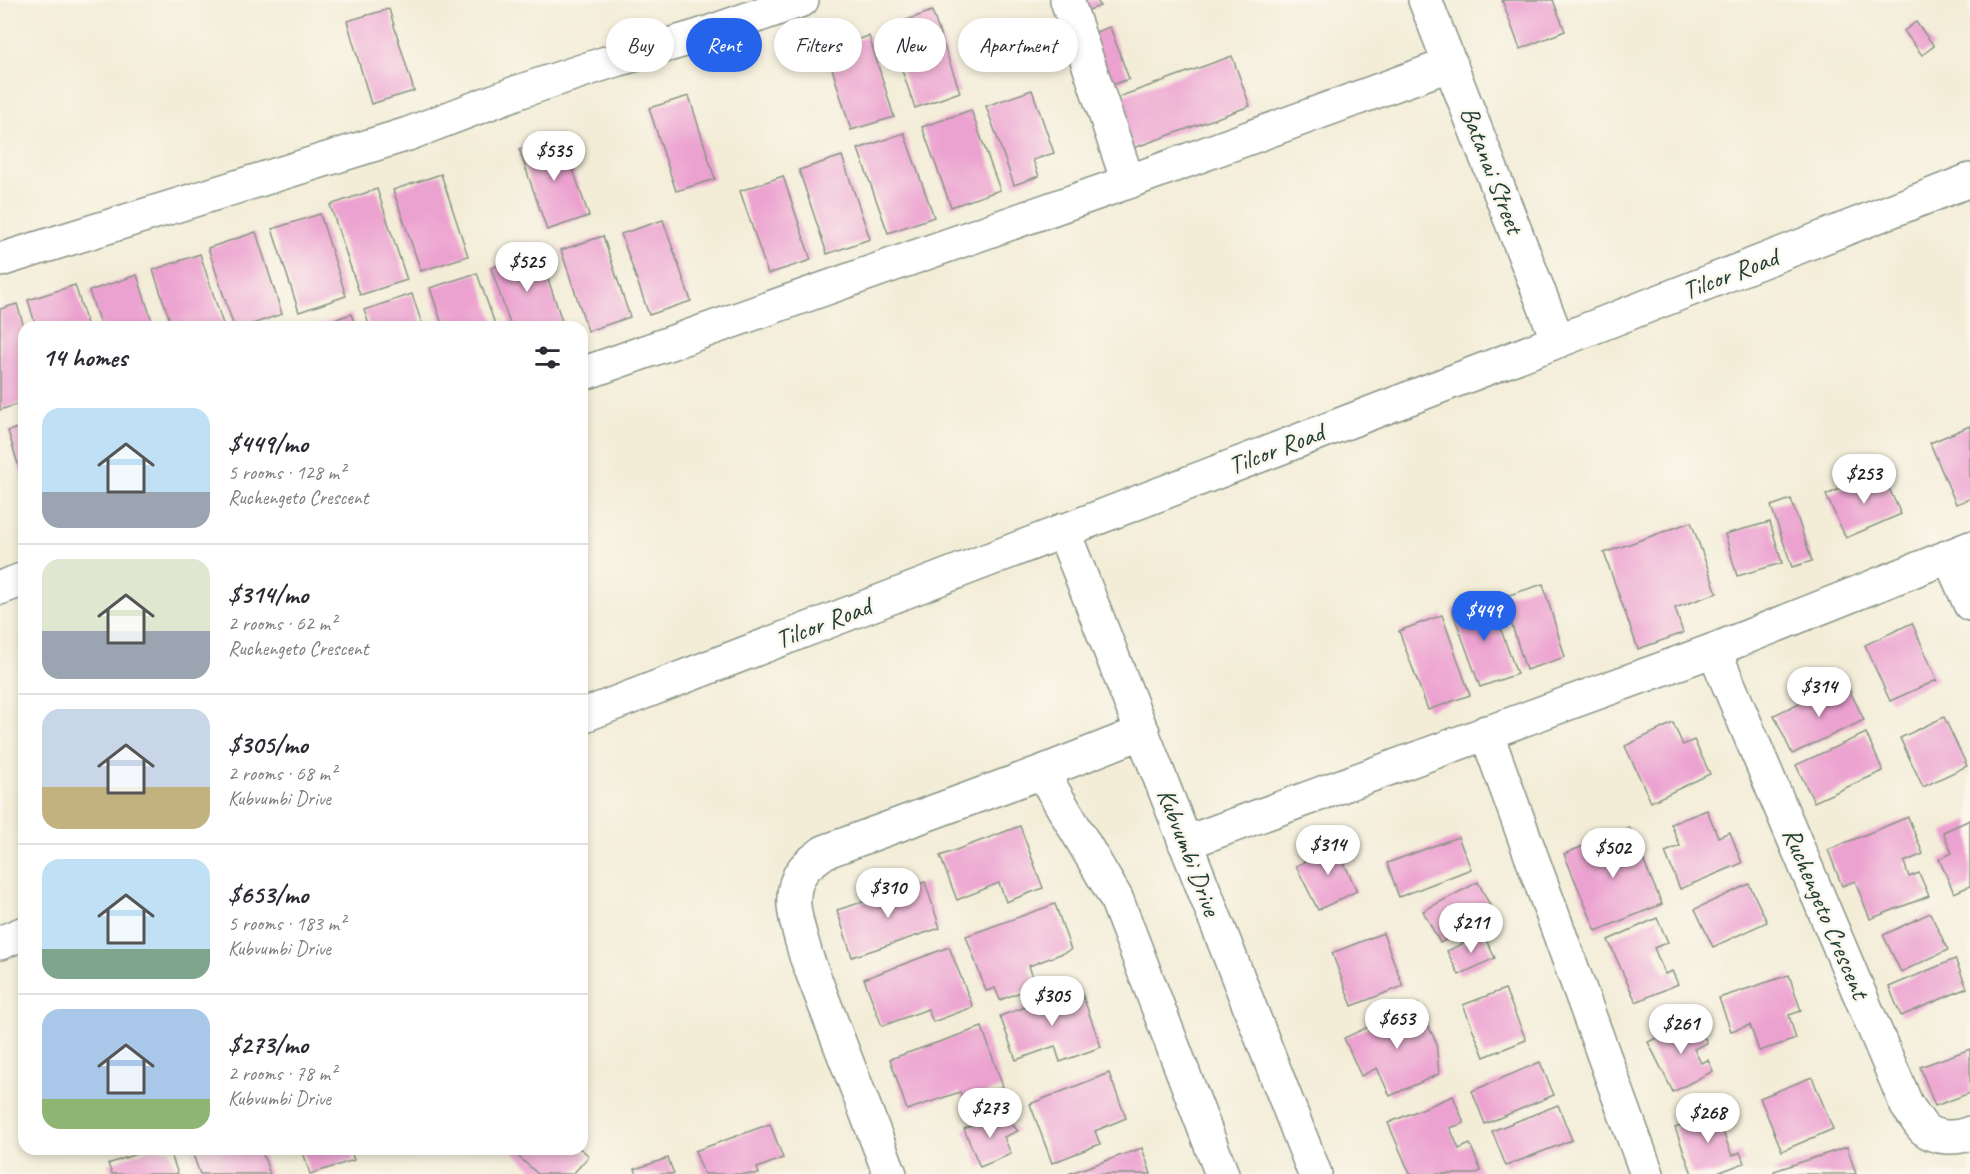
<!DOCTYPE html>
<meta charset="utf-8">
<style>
body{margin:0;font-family:Caveat,sans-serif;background:#f7f7f7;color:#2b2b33;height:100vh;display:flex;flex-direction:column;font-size:22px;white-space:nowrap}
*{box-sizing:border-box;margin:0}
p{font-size:20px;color:#7c7c81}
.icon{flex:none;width:33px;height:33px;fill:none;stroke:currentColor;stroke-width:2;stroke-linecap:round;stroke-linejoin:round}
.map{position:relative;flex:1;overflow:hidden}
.panel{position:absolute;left:18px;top:321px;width:570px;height:834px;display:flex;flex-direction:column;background:#fff;border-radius:18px;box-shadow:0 3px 9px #0003}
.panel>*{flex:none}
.top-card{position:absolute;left:606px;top:18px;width:570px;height:54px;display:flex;gap:12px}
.price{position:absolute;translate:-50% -51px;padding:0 14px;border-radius:21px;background:#fff;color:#222;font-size:20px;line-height:39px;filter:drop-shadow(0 2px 3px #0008)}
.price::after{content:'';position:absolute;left:50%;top:36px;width:18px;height:14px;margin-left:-9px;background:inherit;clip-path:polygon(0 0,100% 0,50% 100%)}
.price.on{background:#2563eb;color:#fff}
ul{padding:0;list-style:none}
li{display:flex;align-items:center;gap:18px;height:150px;padding:0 24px}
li+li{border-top:2px solid #e1e1e2}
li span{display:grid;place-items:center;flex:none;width:168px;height:120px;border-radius:18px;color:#555}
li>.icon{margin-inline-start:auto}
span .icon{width:72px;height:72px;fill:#fffc;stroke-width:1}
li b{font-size:26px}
h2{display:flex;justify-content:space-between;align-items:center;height:72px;padding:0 24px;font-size:26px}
.pill{padding:0 21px;border-radius:27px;background:#fff;box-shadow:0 3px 9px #0003;font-size:21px;line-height:54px}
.pill.on{background:#2563eb;color:#fff}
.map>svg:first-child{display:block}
</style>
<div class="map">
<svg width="1970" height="1174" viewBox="0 0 1970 1174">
<rect width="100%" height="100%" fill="#fbf7ec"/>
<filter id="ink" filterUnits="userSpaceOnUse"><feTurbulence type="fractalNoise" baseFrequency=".0167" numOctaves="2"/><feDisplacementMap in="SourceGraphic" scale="12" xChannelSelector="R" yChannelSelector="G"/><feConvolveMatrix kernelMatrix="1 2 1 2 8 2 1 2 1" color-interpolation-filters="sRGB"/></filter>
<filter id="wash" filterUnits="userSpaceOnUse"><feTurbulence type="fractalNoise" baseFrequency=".008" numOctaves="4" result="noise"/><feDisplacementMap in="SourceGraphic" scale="24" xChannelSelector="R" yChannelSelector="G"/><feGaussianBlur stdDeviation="1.35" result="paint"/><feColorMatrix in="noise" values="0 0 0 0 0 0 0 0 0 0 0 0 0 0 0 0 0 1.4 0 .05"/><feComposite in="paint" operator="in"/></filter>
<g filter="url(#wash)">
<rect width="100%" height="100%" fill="#f3edd8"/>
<g id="blocks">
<g fill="#eca2d0">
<path d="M1079 0H1097L1100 6 1083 12Z"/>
<path d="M1502 0H1553L1565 31 1520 49Z"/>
<path d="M389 9 414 91 371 104 347 21Z"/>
<path d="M932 11 960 92 915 108 887 27Z"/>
<path d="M1916 22 1934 46 1922 55 1904 31Z"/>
<path d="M1110 27 1129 79 1109 86 1090 34Z"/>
<path d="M869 36 894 117 851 130 826 49Z"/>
<path d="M1232 56 1250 106 1131 149 1113 99Z"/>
<path d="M1032 90 1054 153 1033 160 1039 176 1014 185 986 106Z"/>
<path d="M689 96 715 179 676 191 649 108Z"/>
<path d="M971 110 1000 190 951 207 922 127Z"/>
<path d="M904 133 934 217 888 233 858 149Z"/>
<path d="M561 135 589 216 547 230 519 149Z"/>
<path d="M842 156 870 239 827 254 799 170Z"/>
<path d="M441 174 468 256 421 271 393 190Z"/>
<path d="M783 176 811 260 768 274 740 191Z"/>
<path d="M377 189 407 280 360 295 330 205Z"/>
<path d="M320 214 346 296 299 312 272 229Z"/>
<path d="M663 220 691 301 649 315 621 234Z"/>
<path d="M256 232 282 314 243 327H234L208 248Z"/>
<path d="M603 236 630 317 588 331 561 250Z"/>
<path d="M539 252 564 327H511L491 268Z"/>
<path d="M200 254 224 327H172L153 270Z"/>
<path d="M477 273 496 327H443L430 288Z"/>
<path d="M137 275 154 327H101L89 291Z"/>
<path d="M75 285 88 327H36L28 300Z"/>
<path d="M412 294 423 327H370L364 310Z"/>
<path d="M17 304 24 327V402L0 410V309Z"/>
<path d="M351 314 356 327H313Z"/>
<path d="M24 426V481H23L8 431Z"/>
<path d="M1970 426V499L1956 504 1930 443Z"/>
<path d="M1881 471 1901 514 1846 538 1826 495Z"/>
<path d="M1791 499 1812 561 1792 567 1771 506Z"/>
<path d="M1691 522 1717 593 1675 608 1683 633 1638 649 1604 553Z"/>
<path d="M1770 522 1782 563 1737 576 1725 534Z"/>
<path d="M1543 584 1565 657 1526 670 1503 597Z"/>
<path d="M1489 597 1517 674 1480 687 1452 610Z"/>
<path d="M1442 615 1470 695 1428 710 1399 631Z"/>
<path d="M1912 623 1937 680 1890 701 1865 645Z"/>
<path d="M1845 681 1864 720 1792 754 1774 715Z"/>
<path d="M1944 717 1967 766 1923 787 1900 738Z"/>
<path d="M1673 723 1683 745 1694 740 1710 774 1651 802 1625 746Z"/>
<path d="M1866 733 1883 771 1814 802 1796 765Z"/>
<path d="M1707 810 1718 837 1730 832 1742 863 1680 889 1665 852 1680 846 1671 824Z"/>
<path d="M1908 817 1923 854 1904 862 1909 877 1919 873 1929 896 1870 919 1855 881 1842 886 1828 850Z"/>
<path d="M1970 820V886L1954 893 1939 859 1952 853 1943 832Z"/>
<path d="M1020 826 1043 888 1006 902 999 883 957 900 940 856Z"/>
<path d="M1629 827 1662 904 1596 931 1564 854Z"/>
<path d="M1458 837 1471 869 1399 897 1387 863Z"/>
<path d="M1346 841 1354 857 1344 863 1357 891 1318 910 1296 866Z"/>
<path d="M925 882 940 928 852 957 837 910Z"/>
<path d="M1478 882 1495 915 1440 943 1423 911Z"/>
<path d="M1749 884 1767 922 1713 947 1695 909Z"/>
<path d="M1055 904 1071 950 1029 966 1036 986 1000 1000 995 988 986 991 966 936Z"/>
<path d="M1930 913 1948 950 1901 972 1883 935Z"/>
<path d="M1657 918 1668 942 1654 948 1665 974 1672 971 1678 984 1636 1002 1608 940Z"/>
<path d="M1383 933 1403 986 1352 1006 1332 953Z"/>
<path d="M1483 934 1495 958 1459 975 1447 951Z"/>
<path d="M949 947 973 1007 933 1022 928 1009 882 1026 864 979Z"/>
<path d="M1955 959 1967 988 1901 1016 1889 987Z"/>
<path d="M1789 975 1801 1011 1789 1015 1796 1039 1759 1051 1750 1025 1731 1031 1719 998Z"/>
<path d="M1080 988 1101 1047 1060 1062 1055 1046 1016 1060 1000 1016Z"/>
<path d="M1505 989 1526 1040 1484 1057 1463 1005Z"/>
<path d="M1418 1004 1436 1042 1439 1074 1390 1096 1377 1068 1361 1076 1344 1038Z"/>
<path d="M1695 1019 1707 1043 1694 1049 1701 1063 1708 1060 1713 1071 1673 1092 1648 1042Z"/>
<path d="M982 1027 1003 1087 963 1101 960 1092 907 1110 890 1059Z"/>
<path d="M1970 1049V1093L1935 1106 1920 1067Z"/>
<path d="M1540 1062 1554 1095 1485 1124 1472 1091Z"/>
<path d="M1109 1073 1126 1118 1095 1131 1100 1144 1052 1163 1030 1104Z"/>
<path d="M1812 1077 1833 1129 1782 1151 1760 1098Z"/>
<path d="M1453 1096 1464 1123 1450 1128 1459 1149 1470 1144 1481 1171 1474 1174H1410L1388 1123Z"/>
<path d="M1558 1105 1572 1140 1506 1166 1492 1131Z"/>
<path d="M1726 1108 1732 1125 1722 1129 1732 1156 1740 1152 1744 1163 1715 1174H1692L1675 1128Z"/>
<path d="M1002 1113 1018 1131 1004 1137 1011 1154 980 1167 964 1129Z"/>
<path d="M770 1124 783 1158 757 1168 759 1174H704L695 1151Z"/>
<path d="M1847 1147 1856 1174H1775L1774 1171Z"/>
<path d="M1142 1148 1151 1174H1068Z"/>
<path d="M150 1149H169L178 1174H112L108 1164Z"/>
<path d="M191 1149H261L270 1174H200Z"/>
<path d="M302 1149H350L354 1160 310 1174Z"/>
<path d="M510 1149H581L589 1156 573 1174H538Z"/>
<path d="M668 1158 674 1174H637L635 1169Z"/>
</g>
</g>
</g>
<g filter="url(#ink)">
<use href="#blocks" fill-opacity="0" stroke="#899586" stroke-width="1.5"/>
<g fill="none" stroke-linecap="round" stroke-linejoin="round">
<defs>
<g id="minor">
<path d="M1067 0 1128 182"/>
<path d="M1425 0 1558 341"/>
<path d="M0 260 408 134 518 92 606 63 699 36 802 0"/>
<path d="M582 374 1128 182 1451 64"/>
<path d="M1063 530 1315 1174"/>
<path d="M1949 556 1970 604"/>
<path d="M0 588 24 579"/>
<path d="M1714 650 1907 1106C1913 1113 1918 1123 1924 1129 1936 1139 1957 1139 1970 1133"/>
<path d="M582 716 1558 341 1970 180"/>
<path d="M1486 732 1647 1174"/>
<path d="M1042 772 1116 898 1222 1174"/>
<path d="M1185 843 1714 650 1970 548"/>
<path d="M0 943 24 933"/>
<path d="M890 1174 806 956C799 928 784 896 803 870 808 863 818 857 824 852L1042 772 1143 732"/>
</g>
</defs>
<use href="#minor" stroke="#899586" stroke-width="36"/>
<use href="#minor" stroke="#fff" stroke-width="33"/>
</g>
</g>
<g text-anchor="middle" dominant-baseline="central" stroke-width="5" stroke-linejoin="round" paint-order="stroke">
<g font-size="26" fill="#1f3d34" stroke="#fbf7ec">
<text transform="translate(1492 170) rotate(69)">Batanai Street</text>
<text transform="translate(1730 274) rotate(-21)">Tilcor Road</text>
<text transform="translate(1276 449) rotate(-21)">Tilcor Road</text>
<text transform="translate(823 623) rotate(-21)">Tilcor Road</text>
<text transform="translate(1189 852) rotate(69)">Kubvumbi Drive</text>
<text transform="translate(1826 913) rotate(67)">Ruchengeto Crescent</text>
</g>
</g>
</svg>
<b class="price" style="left:554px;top:182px">$535</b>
<b class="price" style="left:527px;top:293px">$525</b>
<b class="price" style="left:1864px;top:505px">$253</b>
<b class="price on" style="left:1484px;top:642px">$449</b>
<b class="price" style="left:1819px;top:718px">$314</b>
<b class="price" style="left:1328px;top:876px">$314</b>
<b class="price" style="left:1613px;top:879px">$502</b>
<b class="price" style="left:888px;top:919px">$310</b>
<b class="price" style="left:1471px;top:954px">$211</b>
<b class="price" style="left:1052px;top:1027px">$305</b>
<b class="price" style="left:1397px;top:1050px">$653</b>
<b class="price" style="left:1681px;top:1055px">$261</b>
<b class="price" style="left:990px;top:1139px">$273</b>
<b class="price" style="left:1708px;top:1144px">$268</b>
<div class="top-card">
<a class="pill">Buy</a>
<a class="pill on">Rent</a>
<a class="pill">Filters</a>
<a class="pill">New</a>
<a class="pill">Apartment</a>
</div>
<section class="panel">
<h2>14 homes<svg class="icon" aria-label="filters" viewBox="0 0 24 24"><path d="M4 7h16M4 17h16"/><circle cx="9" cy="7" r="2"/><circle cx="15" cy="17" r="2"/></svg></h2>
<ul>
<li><span style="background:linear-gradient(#bfe0f5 70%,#9aa5b1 0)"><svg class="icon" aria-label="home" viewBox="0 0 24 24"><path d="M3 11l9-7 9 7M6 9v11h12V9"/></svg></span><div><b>$449/mo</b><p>5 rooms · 128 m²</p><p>Ruchengeto Crescent</p></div></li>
<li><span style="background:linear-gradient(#dfe7d0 60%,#9aa5b1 0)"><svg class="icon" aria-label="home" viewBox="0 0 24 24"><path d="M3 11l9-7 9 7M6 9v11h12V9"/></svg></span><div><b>$314/mo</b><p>2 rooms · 62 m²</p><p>Ruchengeto Crescent</p></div></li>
<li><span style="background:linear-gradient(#c9d6e8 65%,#c2b280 0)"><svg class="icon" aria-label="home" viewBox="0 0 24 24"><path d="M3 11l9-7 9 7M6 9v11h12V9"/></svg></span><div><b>$305/mo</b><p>2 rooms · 68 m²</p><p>Kubvumbi Drive</p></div></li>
<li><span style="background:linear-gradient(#bfe0f5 75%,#7fa58c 0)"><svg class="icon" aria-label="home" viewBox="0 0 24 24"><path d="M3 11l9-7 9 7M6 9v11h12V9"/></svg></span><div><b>$653/mo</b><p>5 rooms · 183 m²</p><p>Kubvumbi Drive</p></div></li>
<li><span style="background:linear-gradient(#a9c7e8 75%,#8fb573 0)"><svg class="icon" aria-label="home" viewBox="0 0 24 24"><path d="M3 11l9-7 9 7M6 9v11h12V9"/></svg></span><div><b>$273/mo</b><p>2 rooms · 78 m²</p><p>Kubvumbi Drive</p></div></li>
</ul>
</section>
</div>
